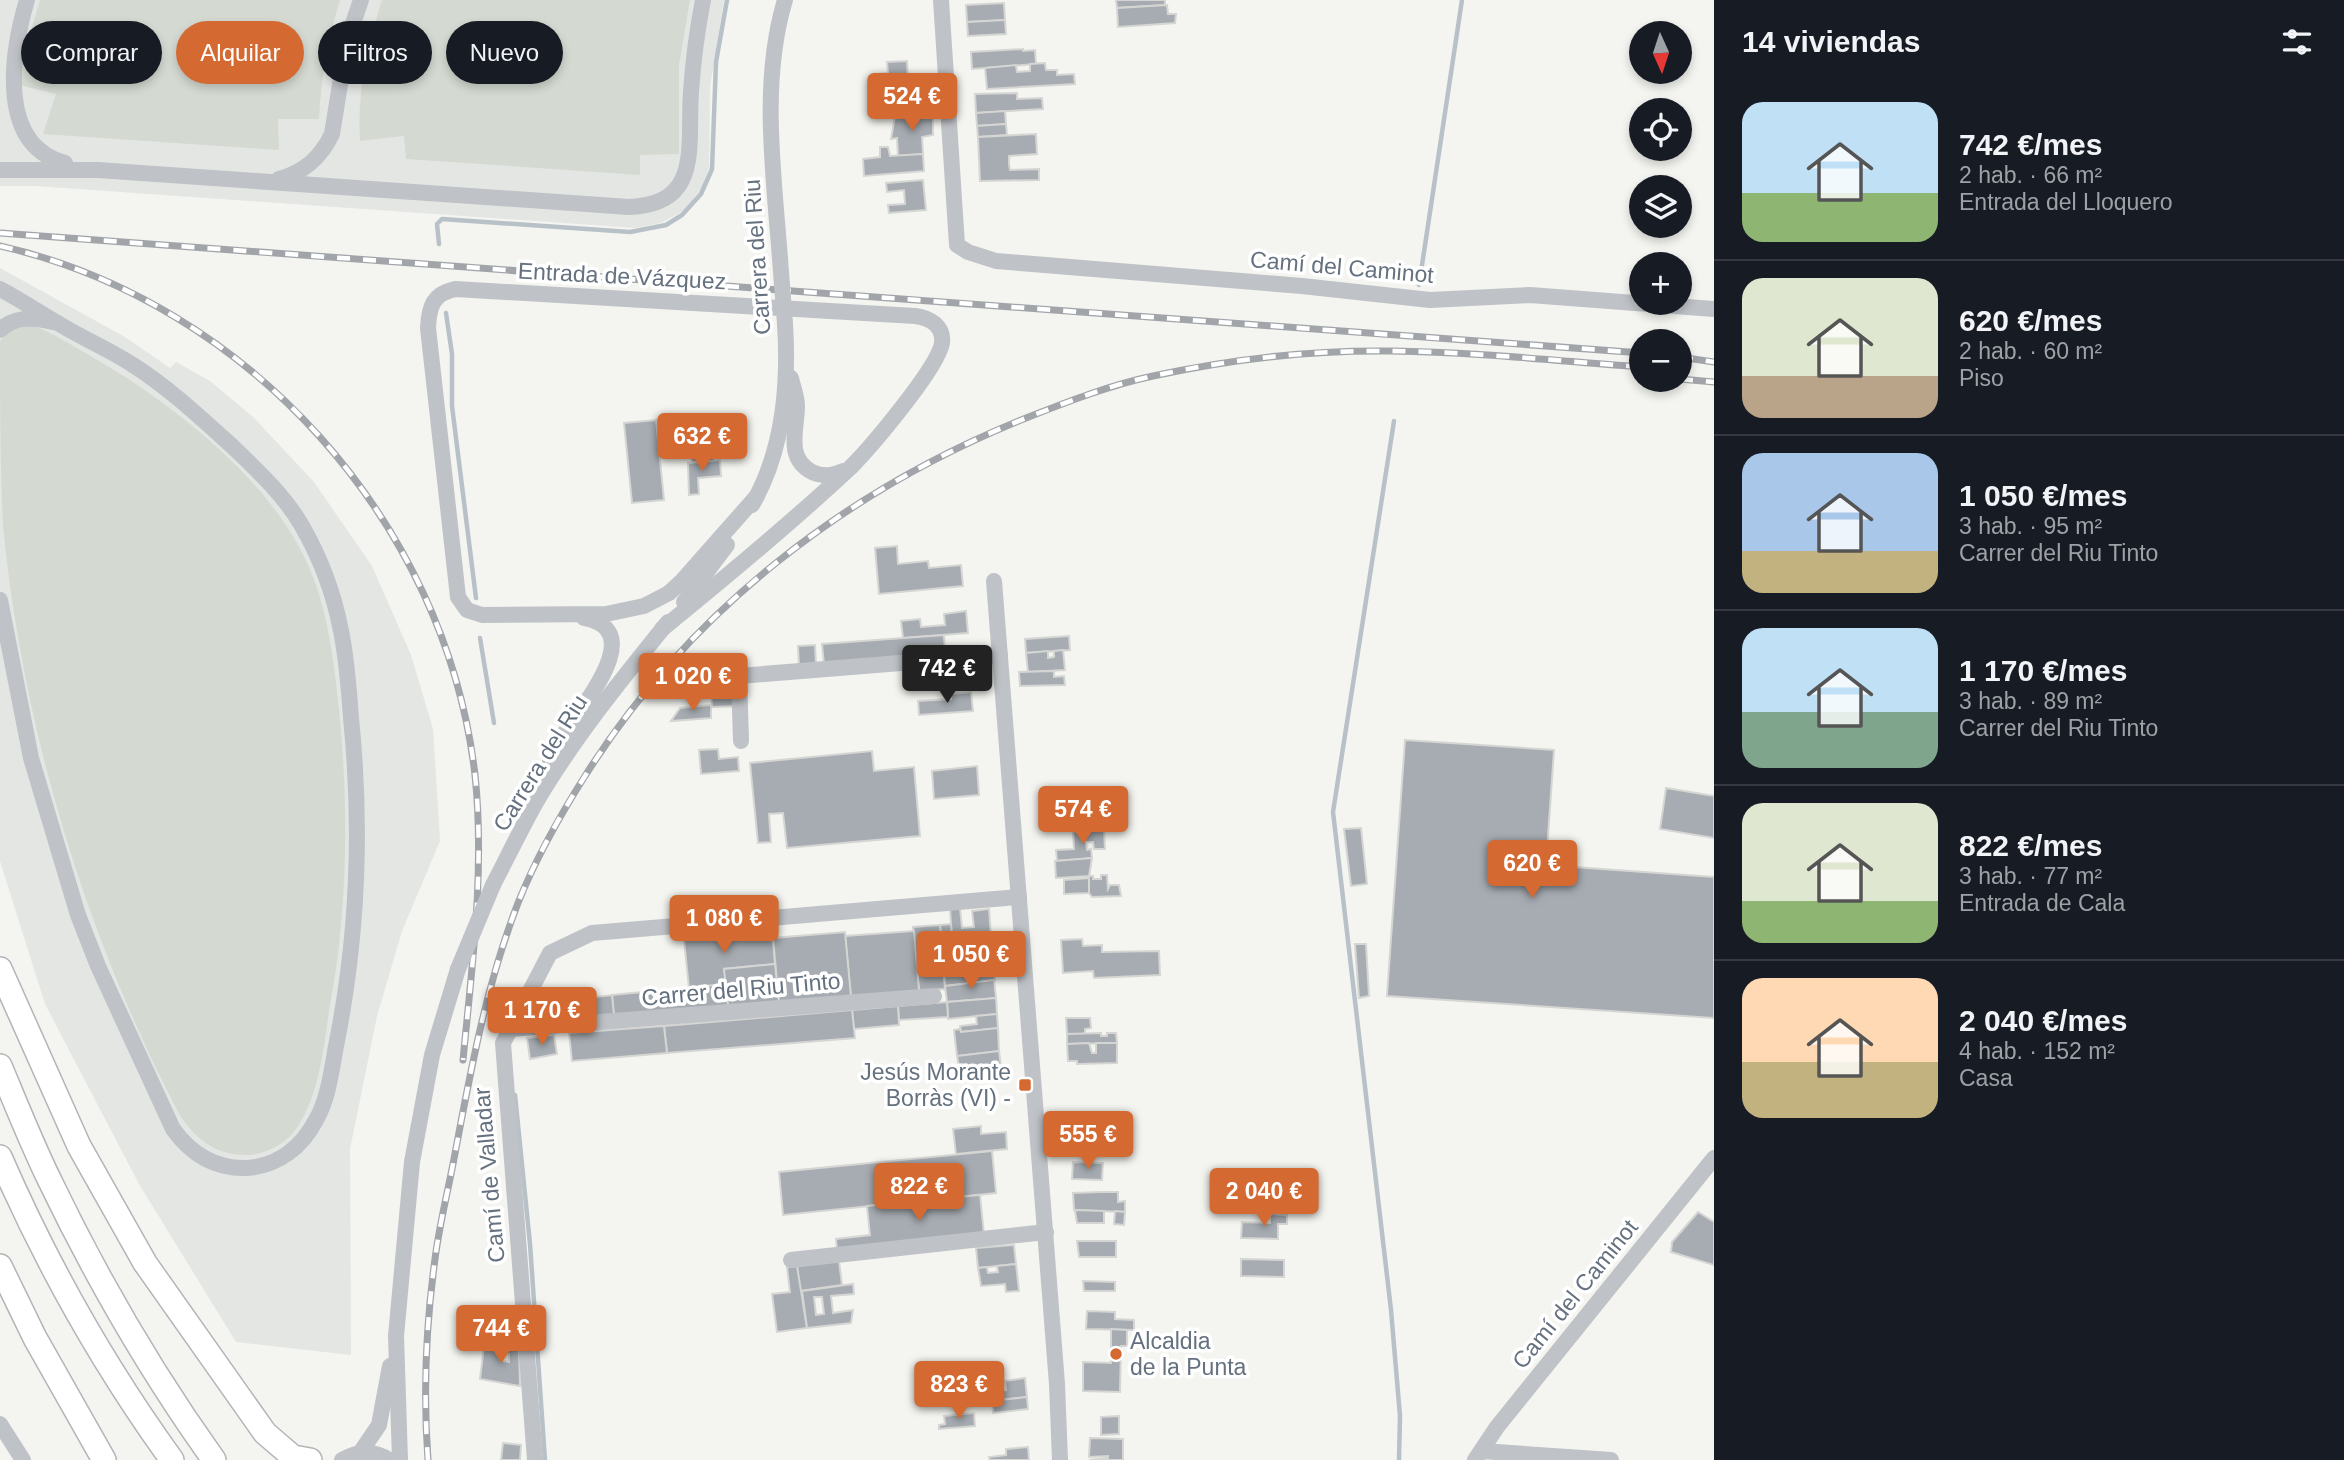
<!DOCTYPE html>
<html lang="es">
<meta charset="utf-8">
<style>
body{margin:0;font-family:Helvetica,sans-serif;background:#242831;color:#f1f3f6;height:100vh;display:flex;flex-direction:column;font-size:26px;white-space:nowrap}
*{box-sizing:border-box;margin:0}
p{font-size:23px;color:#9ea1a6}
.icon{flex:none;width:38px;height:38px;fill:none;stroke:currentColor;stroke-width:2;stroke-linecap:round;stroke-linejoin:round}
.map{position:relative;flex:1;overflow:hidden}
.sheet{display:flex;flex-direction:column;background:#171b24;width:630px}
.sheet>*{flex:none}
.top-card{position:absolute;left:21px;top:21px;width:665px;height:63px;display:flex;gap:14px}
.needle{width:46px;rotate:177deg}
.tools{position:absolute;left:1629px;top:21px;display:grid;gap:14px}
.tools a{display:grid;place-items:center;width:63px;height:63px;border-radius:50%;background:#171b24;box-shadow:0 4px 10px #0003;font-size:35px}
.price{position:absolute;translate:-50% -60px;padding:0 16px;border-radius:7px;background:#d46a31;color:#fff;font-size:23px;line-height:46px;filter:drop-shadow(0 2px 4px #0008)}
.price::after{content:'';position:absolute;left:50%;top:42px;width:21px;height:16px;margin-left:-10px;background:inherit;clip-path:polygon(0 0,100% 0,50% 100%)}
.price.selected{background:#222;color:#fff}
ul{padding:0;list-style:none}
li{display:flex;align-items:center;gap:21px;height:175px;padding:0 28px}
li+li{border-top:2px solid #363941}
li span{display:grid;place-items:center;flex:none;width:196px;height:140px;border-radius:21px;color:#555}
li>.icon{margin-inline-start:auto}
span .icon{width:84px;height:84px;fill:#fffc;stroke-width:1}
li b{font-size:30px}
h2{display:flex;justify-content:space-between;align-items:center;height:84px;padding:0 28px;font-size:30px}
.pill{padding:0 24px;border-radius:32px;background:#171b24;box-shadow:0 4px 10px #0003;font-size:24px;line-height:63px}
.pill.selected{background:#d46a31;color:#fff}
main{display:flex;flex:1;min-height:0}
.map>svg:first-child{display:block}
</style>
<main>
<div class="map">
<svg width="1714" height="1460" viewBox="0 0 1714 1460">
<rect width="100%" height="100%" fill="#f4f4f0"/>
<g fill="#e4e6e4">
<path d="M0 0H724L710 87 709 168 701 190 685 210 661 223 635 228 36 186H0Z"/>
<path d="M0 268 125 337 170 368 176 362 210 381 253 417 314 482 372 566 411 655 433 729 440 841 402 931 377 1016 350 1149 351 1355 236 1342 139 1184 45 1004 0 861Z"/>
</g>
<g fill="#d4dad2">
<path d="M40 0H340C328 40 321 77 319 119H278L279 150 43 134 56 94 15 84Z"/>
<path d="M382 0H690L679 65V154L640 155V175L406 159 404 136 360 141C357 91 367 47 382 0Z"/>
<path d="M34 326C53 333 70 344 87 354 170 401 270 478 309 567 327 609 333 655 338 700 346 774 348 850 341 924 339 953 334 982 329 1011 324 1048 319 1094 298 1126 288 1143 267 1154 248 1155 215 1156 194 1138 178 1112 84 931 23 729 3 526 0 465 0 402 0 341 9 329 21 327 34 326Z"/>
</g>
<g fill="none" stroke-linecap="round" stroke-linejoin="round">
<g stroke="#b8c1c7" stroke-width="4.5">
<path d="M439 244 437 224 442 219 630 232 666 225 682 215 701 194 712 169 716 62 727 0"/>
<path d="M1419 285 1462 0"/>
<path d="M446 313 452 354V406L476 598"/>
<path d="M1394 421 1333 812 1391 1310 1400 1416 1399 1460"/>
<path d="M480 638 494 723"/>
<path d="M515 1095 530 1244 545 1460"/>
</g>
</g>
<g fill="#a6acb2" stroke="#d5d5d3" stroke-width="2" fill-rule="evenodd">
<path d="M1116 0H1165V5L1117 8Z"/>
<path d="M1004 3 1005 20 967 22 966 5Z"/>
<path d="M1167 5 1168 14H1176L1175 23 1118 27 1117 8Z"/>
<path d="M1005 20 1006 34 968 36 967 22Z"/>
<path d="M1023 49V51L1035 50 1036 64 972 69 971 52Z"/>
<path d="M907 61 908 79 880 82 879 74 888 73 887 62Z"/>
<path d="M1045 63 1046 70H1057V75L1074 74 1075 84 987 89 985 68 1016 65 1017 72 1030 71V64Z"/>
<path d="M1017 93V99L1042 98 1043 109 976 113 975 94Z"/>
<path d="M1005 111 1006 124 977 126 976 113Z"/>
<path d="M926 115 933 116V135L922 137 923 154 898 156 897 138 891 139 895 116Z"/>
<path d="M1006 124 1007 135 978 137 977 126Z"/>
<path d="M1036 134 1037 154 1009 156V164L1010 170 1039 169V180L980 181 978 137Z"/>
<path d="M880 147H888L890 156 923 154 924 171 864 176 863 159 880 157Z"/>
<path d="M923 180 926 210 889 213 888 205 905 204 904 190 887 192 886 183Z"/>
<path d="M656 420 664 500 632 503 624 423Z"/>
<path d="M712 433 714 461 692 462 689 435Z"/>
<path d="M720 460 721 476 698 478 699 494 689 495 688 463Z"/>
<path d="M897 546 898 564 928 561 929 568 961 565 963 586 879 594 875 548Z"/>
<path d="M966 611 968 633 903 638 901 621 920 619 921 627 945 625 944 614Z"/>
<path d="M944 635 945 654 824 664 822 644Z"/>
<path d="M1069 636 1070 650 1026 653 1025 639Z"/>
<path d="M815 645 816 665 799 666 798 646Z"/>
<path d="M1063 650 1065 670 1028 672 1026 653 1048 651V658L1054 657V651Z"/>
<path d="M1054 671V677L1064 676 1065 685 1020 686 1019 672Z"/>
<path d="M734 676 736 706 712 707 711 694H718L717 678Z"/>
<path d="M971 692 973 711 919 715 918 701 951 699V694Z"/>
<path d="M711 705V718L671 721 680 708Z"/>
<path d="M1405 740 1554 750 1546 865 1714 877V1018L1387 996Z"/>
<path d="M718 749 719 759 738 757 739 771 701 774 699 750Z"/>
<path d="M872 751 874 771 914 767 920 836 787 848 783 813 769 814 771 842 758 843 750 763Z"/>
<path d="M977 766 979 795 934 799 932 771Z"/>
<path d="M1666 788 1714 796V838L1660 829Z"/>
<path d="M1361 828 1367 884 1351 886 1344 829Z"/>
<path d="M1104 830 1105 849H1094L1093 842H1086L1087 850 1091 849 1092 858 1057 861 1056 850 1074 849 1073 832Z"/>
<path d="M1092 858 1089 876 1056 878 1055 861Z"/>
<path d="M1101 875H1107L1108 889 1110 885H1119L1121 896 1092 897 1089 893V876H1093V879H1101Z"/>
<path d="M1089 878V893L1064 894V880Z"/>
<path d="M960 908 962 928 974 927 972 911 989 909 991 936 952 939 950 909Z"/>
<path d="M951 924 952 939 991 936 993 966 944 969 940 925Z"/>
<path d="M940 925 945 989 919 991 913 927Z"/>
<path d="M748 927 749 940 773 938 775 964 724 969 726 984 689 988 683 931 700 930 701 939 721 937V929Z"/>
<path d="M914 931 919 991 851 997 845 936Z"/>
<path d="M845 932 851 997 779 1003 773 938Z"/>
<path d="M1082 939 1083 946 1102 945V952L1159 951 1160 975 1094 978 1093 971 1063 973 1061 940Z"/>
<path d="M1355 944H1366L1369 996 1359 998Z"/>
<path d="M775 964 779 1003 728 1007 724 969Z"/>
<path d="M974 966V968L994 966 995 980 945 986 944 969Z"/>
<path d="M994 980 996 998 947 1002 945 986Z"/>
<path d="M726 984 728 1007 614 1016 612 995Z"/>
<path d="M612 995 614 1016 567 1020 566 1010 580 1009 579 999Z"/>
<path d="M996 998 997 1014 948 1019 947 1002Z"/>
<path d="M947 1002 948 1017 899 1020 898 1006Z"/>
<path d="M898 1006 899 1025 854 1029 852 1010Z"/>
<path d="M852 1010 855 1038 667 1053 664 1026Z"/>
<path d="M997 1014 998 1028 961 1032 960 1026 977 1024 976 1016Z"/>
<path d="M1066 1018H1090L1091 1028 1085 1029V1034H1067Z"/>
<path d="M664 1026 667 1053 572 1061 569 1033Z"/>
<path d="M998 1028 999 1051 957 1056 954 1030 960 1029 961 1032Z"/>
<path d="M1101 1033V1036H1107V1033H1116L1117 1043 1067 1044V1034Z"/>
<path d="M554 1035 557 1054 530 1059 527 1038Z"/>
<path d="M1089 1043 1092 1053H1096V1043H1117V1063L1077 1064V1061H1068L1067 1044Z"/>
<path d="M999 1051 1001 1067 960 1072 957 1056Z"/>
<path d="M981 1126V1134L1006 1132 1007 1149 956 1154 953 1129Z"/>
<path d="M992 1151 996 1193 783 1215 779 1172Z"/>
<path d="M1073 1162 1103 1163 1102 1180 1072 1179Z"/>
<path d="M1101 1192H1118V1202L1125 1201V1212L1074 1210 1073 1193Z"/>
<path d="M980 1195 984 1235 837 1251 836 1239 870 1235 867 1206Z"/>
<path d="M1075 1210 1104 1211V1223H1077Z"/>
<path d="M1115 1211 1125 1212 1124 1225 1114 1224Z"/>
<path d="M1698 1212 1714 1222V1265L1671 1252 1672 1242Z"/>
<path d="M1270 1214 1287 1215V1224H1278V1239L1241 1238 1242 1222 1270 1223Z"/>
<path d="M1077 1241H1116V1257H1079Z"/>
<path d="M1014 1245 1016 1264 978 1268 976 1248Z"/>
<path d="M1241 1259 1284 1260V1277L1241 1276Z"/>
<path d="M839 1261 842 1285 800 1291 797 1266Z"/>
<path d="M1016 1264 1019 1291 1006 1292 1005 1284 981 1286 978 1268 987 1267 988 1273 998 1272 997 1266Z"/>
<path d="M797 1266 807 1328 777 1332 772 1294 790 1292 787 1267Z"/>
<path d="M1083 1281 1115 1282V1291H1084Z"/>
<path d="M853 1284 854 1294 831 1296 833 1313 853 1310 851 1323 807 1328 802 1291ZM814 1297H822L824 1314 816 1315Z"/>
<path d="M1087 1311 1115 1312V1319L1134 1320V1330L1086 1329Z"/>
<path d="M1111 1329 1127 1330V1346H1121L1120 1392 1083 1391V1362L1111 1363Z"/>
<path d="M484 1346 519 1348 520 1386 480 1379ZM503 1353 509 1354V1362L502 1361Z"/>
<path d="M1025 1378 1027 1397 982 1402 981 1393 971 1394V1384L988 1382 989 1392 1006 1390 1005 1381Z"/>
<path d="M1027 1397 1028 1409 993 1413 992 1401Z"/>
<path d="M974 1413 975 1426 939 1429V1425L945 1424 944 1416Z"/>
<path d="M1119 1416V1434L1101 1435V1417Z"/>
<path d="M1090 1438 1123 1439V1460H1089L1108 1458V1456L1089 1457Z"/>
<path d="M503 1443 521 1445 520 1460H501Z"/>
<path d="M1028 1447 1029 1460H990L989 1457 1006 1455V1449Z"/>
</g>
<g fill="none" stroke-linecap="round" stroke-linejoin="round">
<defs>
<g id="highway">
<path d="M0 969 79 1146 145 1263 265 1433 293 1457 310 1460"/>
<path d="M0 1066C16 1104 31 1142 49 1179 96 1277 151 1372 214 1460"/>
<path d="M0 1157C46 1263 104 1366 172 1460"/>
<path d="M0 1266 35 1338 104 1460"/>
</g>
</defs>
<use href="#highway" stroke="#b2b5b8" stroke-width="26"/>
<g stroke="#bfc2c6" stroke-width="16">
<path d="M27 0C9 61 0 146 65 163"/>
<path d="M941 0 957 245 968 252 996 261 1302 286 1430 300 1530 295 1714 309"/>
<path d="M0 170H98L629 207C703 205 687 145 691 92 693 61 697 31 703 0"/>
<path d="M279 179C305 172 321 157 332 134L347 41 361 0"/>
<path d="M780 259C774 175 760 83 785 0"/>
<path d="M0 289C21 300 40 313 61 325 84 339 110 350 133 365 169 388 201 418 233 447 258 471 285 496 302 526 321 559 334 594 341 631 347 660 349 689 351 718 362 827 358 934 337 1041 332 1066 329 1098 316 1120 302 1147 278 1166 247 1168 215 1169 191 1154 173 1129L98 966 78 915 31 758 0 600"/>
<path d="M0 330C15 316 34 317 53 322"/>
<path d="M791 378C793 387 797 397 797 406 797 429 785 458 812 472 823 477 832 476 843 471"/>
<path d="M752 505C784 450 789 385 785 324"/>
<path d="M994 581 1057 1384 1060 1460"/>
<path d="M684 602 727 545"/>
<path d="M662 629C726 577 790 524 850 468 870 448 938 368 942 343 944 326 930 318 915 316L455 289C433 294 429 306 428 328L458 597 467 610 482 615 606 614 644 606 669 593 681 582 757 496"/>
<path d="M741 741 739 676 1000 655"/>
<path d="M546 775C549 765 552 754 557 745 572 716 654 631 584 618"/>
<path d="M493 885C507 858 520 831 535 804 573 739 621 680 668 622"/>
<path d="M510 1029 934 996"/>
<path d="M791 1260 1046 1232"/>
<path d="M0 1424 23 1460"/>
<path d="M1482 1451 1611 1460"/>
<path d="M360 1453 379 1425 390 1366"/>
<path d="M342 1460C358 1451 374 1450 389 1460"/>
<path d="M400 1460 396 1336 412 1162 432 1055 458 969"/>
<path d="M535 1460 503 1043 550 953 592 933 1019 897"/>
<path d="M1475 1460 1497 1427 1714 1158"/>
</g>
<use href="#highway" stroke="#fff" stroke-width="23"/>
<defs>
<g id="rail">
<path d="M0 233 1642 353"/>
<path d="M0 246C248 302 446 522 475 775 485 870 472 966 463 1060"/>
<path d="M1680 357 1714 362"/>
<path d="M1680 379 1714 382"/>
<path d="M428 1460C423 1393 426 1325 435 1259 439 1227 447 1195 453 1164 470 1075 485 988 518 903 536 858 559 817 585 776 689 611 846 490 1026 418 1067 402 1110 385 1153 376 1231 359 1312 350 1392 351 1475 352 1559 361 1642 367"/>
</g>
</defs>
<use href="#rail" stroke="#a1a5aa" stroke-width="7"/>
<use href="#rail" stroke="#fff" stroke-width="4.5" stroke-dasharray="13" stroke-linecap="butt"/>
<g stroke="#bfc2c6" stroke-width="16">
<path d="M780 259 785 324"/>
<path d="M458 969 493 885"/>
</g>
</g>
<g fill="#d46a31" stroke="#fff" stroke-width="2.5">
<rect x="1018" y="1078" width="14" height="14" rx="3.5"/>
<circle cx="1116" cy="1354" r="7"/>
</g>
<g text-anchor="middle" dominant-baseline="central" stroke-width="7" stroke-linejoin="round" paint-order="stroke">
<g font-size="23" fill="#65717f" stroke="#fff">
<text transform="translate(757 257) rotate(-94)">Carrera del Riu</text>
<text transform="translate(1342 267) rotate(5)">Camí del Caminot</text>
<text transform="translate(622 276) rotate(3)">Entrada de Vázquez</text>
<text transform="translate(540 763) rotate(-58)">Carrera del Riu</text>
<text transform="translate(741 989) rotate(-5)">Carrer del Riu Tinto</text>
<text transform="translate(489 1175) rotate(-95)">Camí de Valladar</text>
<text transform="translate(1575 1294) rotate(-51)">Camí del Caminot</text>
</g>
<g font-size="23" fill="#65717f" stroke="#fff" text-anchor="end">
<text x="1011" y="1072">Jesús Morante<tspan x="1011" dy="26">Borràs (VI) -</tspan></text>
<text x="1130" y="1341" text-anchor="start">Alcaldia<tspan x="1130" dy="26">de la Punta</tspan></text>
</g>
</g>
</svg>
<div class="tools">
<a><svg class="needle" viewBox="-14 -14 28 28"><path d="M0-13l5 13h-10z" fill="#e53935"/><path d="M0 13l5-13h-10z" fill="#9ea1a6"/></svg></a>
<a><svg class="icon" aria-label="locate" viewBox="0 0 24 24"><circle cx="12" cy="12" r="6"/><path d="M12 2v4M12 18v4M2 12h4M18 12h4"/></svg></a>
<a><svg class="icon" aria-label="layers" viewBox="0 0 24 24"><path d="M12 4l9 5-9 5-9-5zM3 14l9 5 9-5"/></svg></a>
<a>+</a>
<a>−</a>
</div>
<b class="price" style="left:912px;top:133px">524 €</b>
<b class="price" style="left:702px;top:473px">632 €</b>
<b class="price selected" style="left:947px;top:705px">742 €</b>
<b class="price" style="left:693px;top:713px">1 020 €</b>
<b class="price" style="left:1083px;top:846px">574 €</b>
<b class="price" style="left:1532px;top:900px">620 €</b>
<b class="price" style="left:724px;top:955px">1 080 €</b>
<b class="price" style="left:971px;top:991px">1 050 €</b>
<b class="price" style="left:542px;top:1047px">1 170 €</b>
<b class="price" style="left:1088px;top:1171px">555 €</b>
<b class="price" style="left:919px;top:1223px">822 €</b>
<b class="price" style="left:1264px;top:1228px">2 040 €</b>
<b class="price" style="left:501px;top:1365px">744 €</b>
<b class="price" style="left:959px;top:1421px">823 €</b>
<div class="top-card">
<a class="pill">Comprar</a>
<a class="pill selected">Alquilar</a>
<a class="pill">Filtros</a>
<a class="pill">Nuevo</a>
</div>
</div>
<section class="sheet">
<h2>14 viviendas<svg class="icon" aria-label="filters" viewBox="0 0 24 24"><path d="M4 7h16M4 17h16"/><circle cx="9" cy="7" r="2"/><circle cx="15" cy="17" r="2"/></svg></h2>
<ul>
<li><span style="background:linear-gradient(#bfe0f5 65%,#8fb573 0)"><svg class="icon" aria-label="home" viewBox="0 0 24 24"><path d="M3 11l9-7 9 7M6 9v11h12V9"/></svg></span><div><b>742 €/mes</b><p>2 hab. · 66 m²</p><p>Entrada del Lloquero</p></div></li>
<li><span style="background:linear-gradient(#dfe7d0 70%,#b9a48a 0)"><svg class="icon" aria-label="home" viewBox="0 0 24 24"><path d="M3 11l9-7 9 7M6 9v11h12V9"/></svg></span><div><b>620 €/mes</b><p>2 hab. · 60 m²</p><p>Piso</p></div></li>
<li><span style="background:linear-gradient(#a9c7e8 70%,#c2b280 0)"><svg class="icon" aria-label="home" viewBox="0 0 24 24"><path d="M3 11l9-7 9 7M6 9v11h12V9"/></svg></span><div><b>1 050 €/mes</b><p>3 hab. · 95 m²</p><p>Carrer del Riu Tinto</p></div></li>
<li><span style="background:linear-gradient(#bfe0f5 60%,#7fa58c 0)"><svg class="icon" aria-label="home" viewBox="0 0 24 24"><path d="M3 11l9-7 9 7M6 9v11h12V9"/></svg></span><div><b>1 170 €/mes</b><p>3 hab. · 89 m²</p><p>Carrer del Riu Tinto</p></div></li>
<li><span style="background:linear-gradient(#dfe7d0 70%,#8fb573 0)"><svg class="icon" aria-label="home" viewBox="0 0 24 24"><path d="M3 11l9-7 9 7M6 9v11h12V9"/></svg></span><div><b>822 €/mes</b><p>3 hab. · 77 m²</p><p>Entrada de Cala</p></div></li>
<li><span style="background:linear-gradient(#ffd9b3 60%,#c2b280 0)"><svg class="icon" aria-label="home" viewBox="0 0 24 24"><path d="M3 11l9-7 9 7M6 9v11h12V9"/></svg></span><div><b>2 040 €/mes</b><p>4 hab. · 152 m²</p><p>Casa</p></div></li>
</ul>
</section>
</main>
